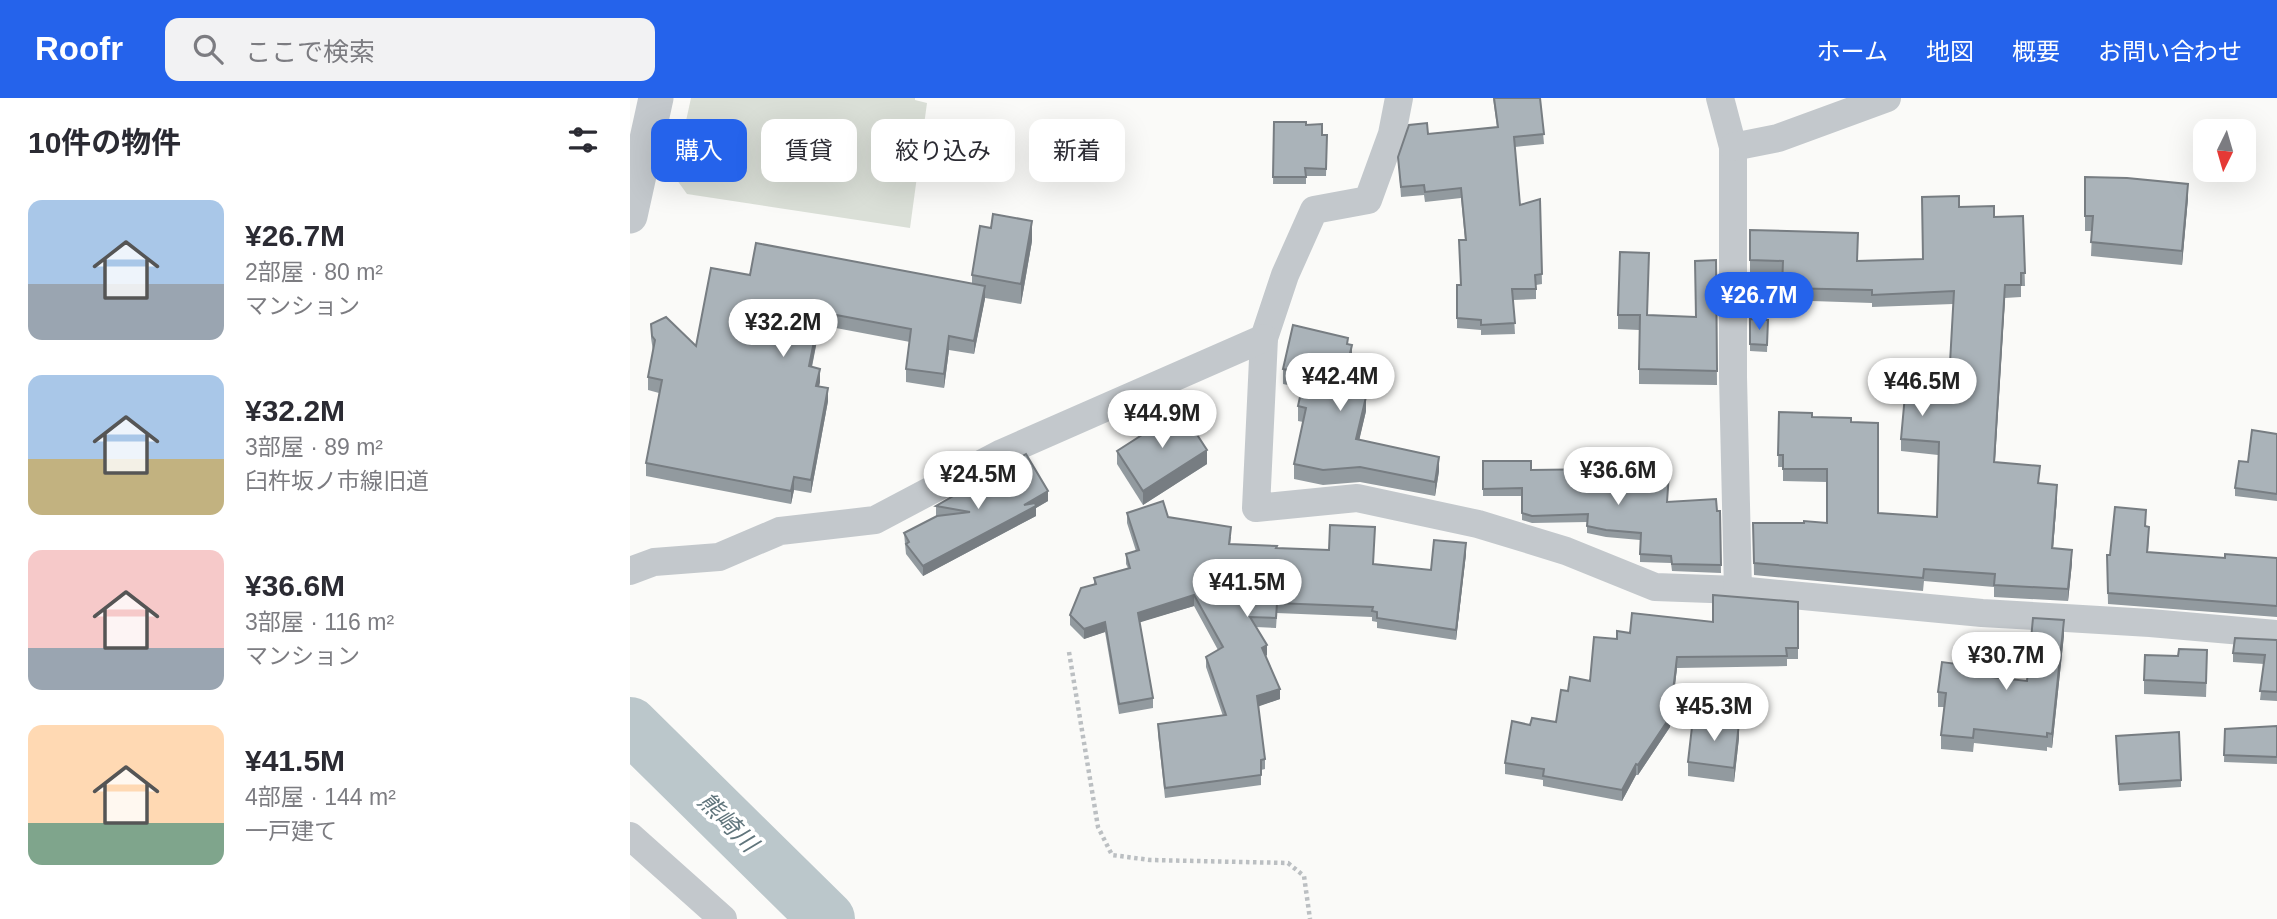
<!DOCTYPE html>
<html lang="ja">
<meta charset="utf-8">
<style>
body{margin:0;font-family:Helvetica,"Noto Sans JP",sans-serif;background:#f2f2f3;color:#2b2b33;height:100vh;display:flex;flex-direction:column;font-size:26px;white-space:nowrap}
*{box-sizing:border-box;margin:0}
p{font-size:23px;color:#7c7c81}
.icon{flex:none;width:38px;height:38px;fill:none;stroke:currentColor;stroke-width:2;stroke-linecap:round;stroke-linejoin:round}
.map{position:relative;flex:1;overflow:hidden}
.drawer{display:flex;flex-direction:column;background:#fff;width:630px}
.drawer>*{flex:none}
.guide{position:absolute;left:21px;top:21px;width:665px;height:63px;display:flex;gap:14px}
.needle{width:46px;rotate:185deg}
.buttons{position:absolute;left:1563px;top:21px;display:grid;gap:14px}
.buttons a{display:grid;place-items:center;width:63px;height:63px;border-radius:14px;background:#fff;box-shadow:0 7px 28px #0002;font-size:35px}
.price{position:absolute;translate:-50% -60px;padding:0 16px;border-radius:24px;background:#fff;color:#222;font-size:23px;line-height:46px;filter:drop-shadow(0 2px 4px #0008)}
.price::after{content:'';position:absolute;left:50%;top:42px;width:21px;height:16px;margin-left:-10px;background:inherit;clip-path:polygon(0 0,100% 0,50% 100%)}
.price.on{background:#2563eb;color:#fff}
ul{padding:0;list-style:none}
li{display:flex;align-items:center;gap:21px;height:175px;padding:0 28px}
li span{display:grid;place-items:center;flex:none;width:196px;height:140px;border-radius:14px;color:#555}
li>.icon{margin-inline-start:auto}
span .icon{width:84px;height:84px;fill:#fffc;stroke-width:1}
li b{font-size:30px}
h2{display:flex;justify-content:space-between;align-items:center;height:84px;padding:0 28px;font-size:30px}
.tag{padding:0 24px;border-radius:14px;background:#fff;box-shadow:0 7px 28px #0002;font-size:24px;line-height:63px}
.tag.on{background:#2563eb;color:#fff}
header{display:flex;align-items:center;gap:42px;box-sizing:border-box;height:98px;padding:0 35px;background:#2563eb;color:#fff}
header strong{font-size:33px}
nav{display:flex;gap:38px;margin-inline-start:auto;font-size:24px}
.search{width:490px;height:63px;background:#f2f2f3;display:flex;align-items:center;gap:18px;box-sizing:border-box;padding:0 24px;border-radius:14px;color:#7c7c81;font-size:26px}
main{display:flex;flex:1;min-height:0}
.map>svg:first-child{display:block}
</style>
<header>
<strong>Roofr</strong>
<div class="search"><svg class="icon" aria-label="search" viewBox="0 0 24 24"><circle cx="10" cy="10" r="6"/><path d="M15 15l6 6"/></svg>ここで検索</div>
<nav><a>ホーム</a><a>地図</a><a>概要</a><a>お問い合わせ</a></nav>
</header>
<main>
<section class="drawer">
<h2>10件の物件<svg class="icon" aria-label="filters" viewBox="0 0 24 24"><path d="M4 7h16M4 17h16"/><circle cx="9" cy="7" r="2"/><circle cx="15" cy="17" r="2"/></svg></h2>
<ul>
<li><span style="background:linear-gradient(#a9c7e8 60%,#9aa5b1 0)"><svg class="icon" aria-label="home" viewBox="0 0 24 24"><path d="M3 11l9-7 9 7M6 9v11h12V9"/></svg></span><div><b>¥26.7M</b><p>2部屋 · 80 m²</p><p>マンション</p></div></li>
<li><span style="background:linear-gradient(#a9c7e8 60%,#c2b280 0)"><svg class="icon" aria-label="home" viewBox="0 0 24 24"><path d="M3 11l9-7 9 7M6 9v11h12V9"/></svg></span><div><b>¥32.2M</b><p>3部屋 · 89 m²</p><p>臼杵坂ノ市線旧道</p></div></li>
<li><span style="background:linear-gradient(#f6c9c9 70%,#9aa5b1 0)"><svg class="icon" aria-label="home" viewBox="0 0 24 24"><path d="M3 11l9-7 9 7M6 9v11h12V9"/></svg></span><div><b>¥36.6M</b><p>3部屋 · 116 m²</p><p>マンション</p></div></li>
<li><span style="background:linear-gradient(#ffd9b3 70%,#7fa58c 0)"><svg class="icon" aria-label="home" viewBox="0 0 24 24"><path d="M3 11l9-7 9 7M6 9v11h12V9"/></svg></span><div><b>¥41.5M</b><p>4部屋 · 144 m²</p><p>一戸建て</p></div></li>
</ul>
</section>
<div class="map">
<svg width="1647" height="821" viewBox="0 0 1647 821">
<rect width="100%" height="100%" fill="#fafaf8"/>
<path fill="#dadfd7" d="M61 0H285V2L297 5 280 130 57 96 44 78Z"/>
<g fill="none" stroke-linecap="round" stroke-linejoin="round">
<path stroke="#bbc7cb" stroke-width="56" d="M0 627 197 821"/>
<path stroke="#bbbfc2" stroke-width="4.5" stroke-dasharray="3.5 3.5" stroke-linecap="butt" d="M439 554 468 729 482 757 520 762 658 765 674 778 680 821"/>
<g stroke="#c3c8cc" stroke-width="28">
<path d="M769 0 762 36 738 102 684 112 655 177 634 240 626 410 727 400 848 426 936 453 1025 489 1108 492 1352 515 1520 525 1647 536"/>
<path d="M1090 0 1103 49V279L1108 492"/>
<path d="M1103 49 1148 40 1257 0"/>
<path d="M0 473 24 464 89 459 150 433 245 422 372 355 634 240"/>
<path d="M0 738 93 821"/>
</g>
<path stroke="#c3c8cc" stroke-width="35" d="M0 118 26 0"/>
</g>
<g fill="#929a9f">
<path d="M863 0H910L914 46 885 49 890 107 910 101 912 186 906 187V201L883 202 885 236 851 237V232L827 230V187H830L835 142 831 100 795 104 794 97 771 99 768 59 798 36 867 29Z"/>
<path d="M644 24 676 27 692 37H697L696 78H676V86H643Z"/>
<path d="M1455 79 1558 100 1552 167 1461 158 1462 133H1455Z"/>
<path d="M1329 109 1364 119 1393 118 1395 188H1391V199L1375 200 1365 364 1409 385 1427 400 1423 451 1442 465 1438 503 1364 499V489L1294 483 1293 493 1124 477 1123 425H1197V384L1153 383V369H1148L1149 314 1221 324 1248 415 1307 419 1308 357 1271 353V341L1304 277 1320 265 1323 206 1242 209V205L1152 202 1153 175 1120 174V132L1228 163 1293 161Z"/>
<path d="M402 143 391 206 355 200 344 256 319 252 314 290 276 284V271L280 244 190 227 182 269 190 284 189 288 198 303 181 395 164 392 161 406 16 378V365L29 295 18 292V279L23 253 21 240V226L66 248 120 177 342 186V177Z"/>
<path d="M1086 162 1087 287 1009 286V232L988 231V217L1066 219Z"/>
<path d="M1120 221 1138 222 1137 254 1120 253Z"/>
<path d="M718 246 722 261 721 269 723 284 722 288 728 297 736 313 729 342 809 373 805 398 730 384 693 387 664 381V366L673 324 668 323V308L672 290 653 286V271Z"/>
<path d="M1647 336V403L1605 398V390Z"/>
<path d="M487 353 577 366 513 407 487 366Z"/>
<path d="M853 363 901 372 1039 383 1037 404 1090 413 1091 475 1042 473 1041 465 1010 464V442L976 439 957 435V424L902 425 892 422V398H853Z"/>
<path d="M418 403 406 410V418L293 478 276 456 274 435 308 418H306V408Z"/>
<path d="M497 415 538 419 601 439 600 447 646 450 744 466 801 472 836 456 826 542 747 530V524L742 523V519L647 515 646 530 626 529 637 557 636 558 650 601 628 608 635 661V671L631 672V687L535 700 528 636V626L593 618 576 569V559L588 552 564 508 509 524 523 600V610L489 616 475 534 454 541 440 527V517L464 486V480L498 470 496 466V456L506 453 497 425Z"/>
<path d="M1516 428 1519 440 1518 454 1595 460H1647V519L1478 506 1477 457H1480Z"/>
<path d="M1168 504V561H1157V568L1047 570 1040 629 1008 677H1006L992 703 913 688V682L875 676V665L900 627 926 624 938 593 960 583 987 541 1000 535 1083 524Z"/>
<path d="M1434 537 1422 650 1417 649V653L1344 645 1343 654 1311 651V637L1314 609H1308V594L1335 576 1397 583Z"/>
<path d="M1647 542V603L1630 602 1634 566 1603 564V555Z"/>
<path d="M1577 567 1576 599 1514 596V582Z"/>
<path d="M1647 628V666L1594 664 1595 631Z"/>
<path d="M1109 640 1104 684 1058 678V664Z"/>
<path d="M1486 646 1551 682V689L1489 693Z"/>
</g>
<g fill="#777d82">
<path d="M1558 86V100L1552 167V153Z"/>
<path d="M402 123V143L391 206V186Z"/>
<path d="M1375 187V200L1364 376V364Z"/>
<path d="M355 188V201L344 256V243Z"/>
<path d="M190 214V227L179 282V268Z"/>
<path d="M319 238V252L314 290V276Z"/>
<path d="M722 247V261L717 282V268Z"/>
<path d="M723 269V284L719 302V288Z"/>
<path d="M190 271V284L186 301V288Z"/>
<path d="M198 290V303L181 395V382Z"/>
<path d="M736 299V313L726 356V341Z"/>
<path d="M577 352V366L513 407V393Z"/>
<path d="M809 359V373L805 398V384Z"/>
<path d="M164 379V392L161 406V393Z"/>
<path d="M1427 387V400L1422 463V450Z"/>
<path d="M418 393V403L406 410V418L293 478V468Z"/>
<path d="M836 445V456L826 542V532Z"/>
<path d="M1442 452V465L1438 503V491Z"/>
<path d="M564 497V508L508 525V515Z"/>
<path d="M1434 522V537L1422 650V636Z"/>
<path d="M475 524V534L454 541V531Z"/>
<path d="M637 547V557L632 560V550Z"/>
<path d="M1047 559V570L1040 629 1008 677V667Z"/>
<path d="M650 591V601L627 609V598Z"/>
<path d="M1109 625V640L1104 684V670Z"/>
<path d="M1006 666V677L992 703V692Z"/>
</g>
<g fill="#aab3b9" stroke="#777d82" stroke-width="2">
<path d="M864 0H910L914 36 884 39 890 107 910 101 912 176 905 177 906 191H882L885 225 851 227V222L827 220V187H831L829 142H836L831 90 795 94 794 87 771 89 768 59 779 27 797 25 798 36 868 29Z"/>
<path d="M644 24H676V27L692 26V37H697L696 71 675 70 676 79H643Z"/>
<path d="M1455 79 1497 80 1558 86 1552 153 1461 144 1463 118H1455Z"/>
<path d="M1329 98V109L1364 108V119L1393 118 1395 175H1391V187H1375L1364 364 1410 368 1408 385 1427 387 1422 450 1442 452 1438 491 1364 487 1365 476 1294 471 1293 480 1124 465 1123 425H1174V423L1197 425V371H1153V357H1148L1149 314 1182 315V319L1221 320V324L1248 325V415L1307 419 1309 344 1271 341 1277 275 1304 277 1305 264 1320 265 1324 193 1242 197V192L1152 190 1153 163 1120 162V132L1228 135 1227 163 1293 161 1292 99Z"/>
<path d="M363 116 402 123 391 186 342 177 350 128 361 130Z"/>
<path d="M126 145 355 188 344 243 319 238 314 276 276 271 281 231 190 214 179 268 190 271 186 288 198 290 181 382 164 379 161 393 16 365 32 282 18 279 25 242 22 238 21 226 36 219 66 248 81 170 120 177Z"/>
<path d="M990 154 1019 155 1017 217 1066 219 1065 163 1086 162 1087 273 1009 271 1010 217H988Z"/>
<path d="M1120 221 1138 222 1137 247 1120 246Z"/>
<path d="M663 227 718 240 717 246 722 247 717 268 723 269 719 288 728 290 727 296 736 299 726 341 809 359 805 384 730 369 693 372 664 366 676 310 668 308 675 276 653 271Z"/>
<path d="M551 312 577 352 513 393 487 353Z"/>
<path d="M1622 332 1647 336V396L1605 390 1609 363 1618 364Z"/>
<path d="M396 356 418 393 394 407 405 405 406 408 293 468 276 446 279 444 274 435 307 418 340 414 306 408Z"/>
<path d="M853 363H901V372L976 371V370L1039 375 1037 404 1086 401 1087 413H1090L1091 467 1042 466 1041 458 1010 456 1011 435 976 432 957 428 958 416 902 418 892 415V390L853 391Z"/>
<path d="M533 403 538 419 601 429 599 446 647 448 646 450 699 452 700 427 745 429 743 466 801 472 804 442 836 445 826 532 747 520V514L742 513 743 509 647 505 646 520 620 519 637 547 632 550 650 591 627 598 635 661 631 662V677L535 690 528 626 596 617 576 559 593 549 564 497 508 515 523 600 489 606 475 524 454 531 440 517 451 490 466 486 464 480 500 470 496 456 509 452 497 415Z"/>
<path d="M1485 409 1516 412 1515 428 1519 429 1517 454 1595 460V456L1647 460V508L1478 495 1477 457H1480Z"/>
<path d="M1083 497 1168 504V550H1156L1157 558 1047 559 1040 619 1008 667 1006 666 992 692 913 678 914 671 875 665 882 623 900 627 902 620 926 624 931 592 938 593 940 579 960 583 964 539 987 541V533L1000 535 1002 515 1083 524Z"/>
<path d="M1403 520 1434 522 1422 636 1417 635V639L1344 631 1343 640 1311 637 1316 595 1308 594 1312 564 1335 567 1334 576 1397 583Z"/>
<path d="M1605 540 1647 542V594L1630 593 1635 557 1603 555Z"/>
<path d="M1549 551 1577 552 1576 585 1514 582 1515 557 1548 558Z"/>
<path d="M1063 620 1109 625 1104 670 1058 664Z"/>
<path d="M1647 628V659L1594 657 1595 631Z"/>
<path d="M1549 634 1551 682 1489 686 1486 638Z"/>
</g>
<g text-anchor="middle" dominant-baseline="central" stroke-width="7" stroke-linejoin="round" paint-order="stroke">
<g font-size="24" font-style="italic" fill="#60757c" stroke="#fff">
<text transform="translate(98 724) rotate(45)">熊崎川</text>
</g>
</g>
</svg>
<div class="buttons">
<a><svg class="needle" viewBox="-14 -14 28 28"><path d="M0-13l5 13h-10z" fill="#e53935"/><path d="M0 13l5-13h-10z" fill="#7c7c81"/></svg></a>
</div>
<b class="price on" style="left:1129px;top:234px">¥26.7M</b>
<b class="price" style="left:153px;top:261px">¥32.2M</b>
<b class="price" style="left:710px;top:315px">¥42.4M</b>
<b class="price" style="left:1292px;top:320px">¥46.5M</b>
<b class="price" style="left:532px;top:352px">¥44.9M</b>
<b class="price" style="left:988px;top:409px">¥36.6M</b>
<b class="price" style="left:348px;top:413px">¥24.5M</b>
<b class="price" style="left:617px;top:521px">¥41.5M</b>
<b class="price" style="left:1376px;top:594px">¥30.7M</b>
<b class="price" style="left:1084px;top:645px">¥45.3M</b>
<div class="guide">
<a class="tag on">購入</a>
<a class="tag">賃貸</a>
<a class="tag">絞り込み</a>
<a class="tag">新着</a>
</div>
</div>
</main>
